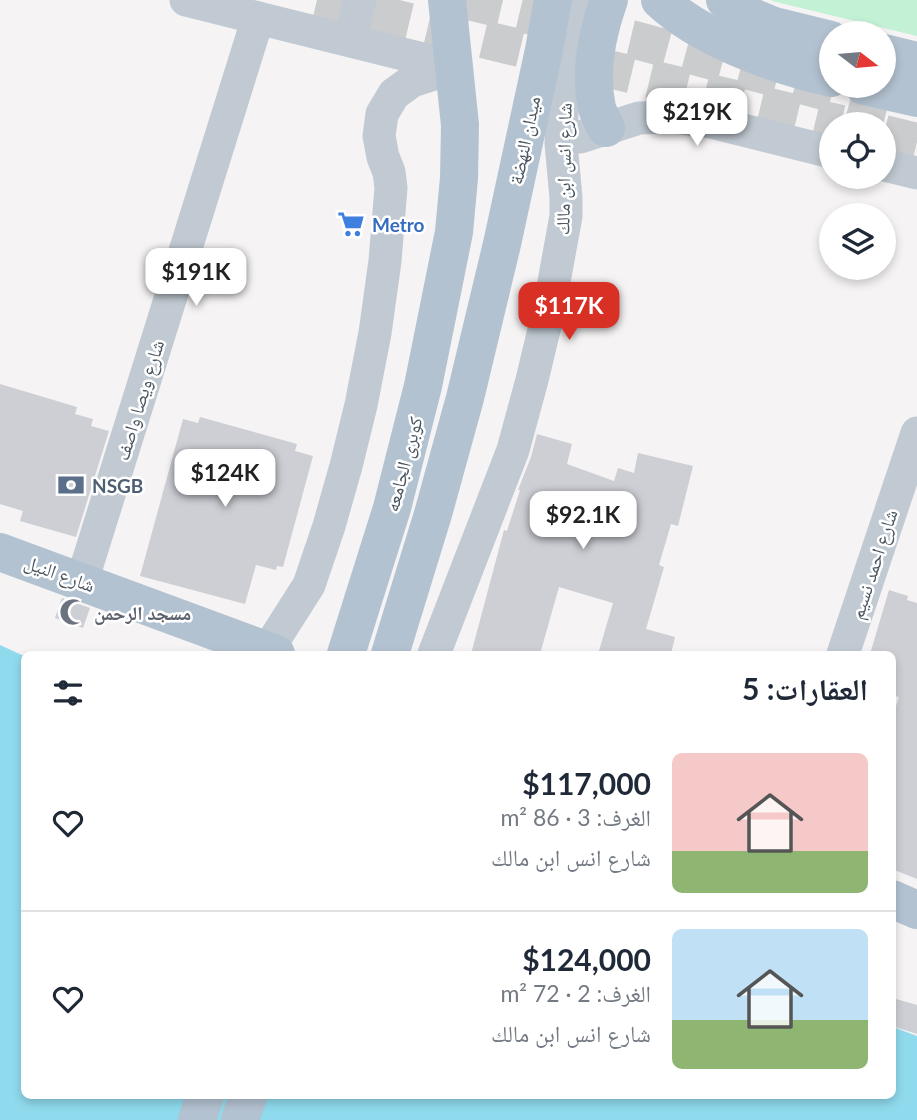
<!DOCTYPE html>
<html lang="ar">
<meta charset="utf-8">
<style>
body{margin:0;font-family:Lato,"Noto Naskh Arabic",sans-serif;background:#f2f2f3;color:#1f2937;direction:rtl;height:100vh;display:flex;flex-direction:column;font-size:26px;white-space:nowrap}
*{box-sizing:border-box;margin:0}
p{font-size:23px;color:#747a83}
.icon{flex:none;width:38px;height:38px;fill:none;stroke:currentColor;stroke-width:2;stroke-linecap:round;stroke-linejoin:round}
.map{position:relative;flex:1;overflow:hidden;direction:ltr}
.panel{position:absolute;left:21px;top:651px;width:875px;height:448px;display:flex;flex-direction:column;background:#fff;border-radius:10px;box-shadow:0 4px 10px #0003;direction:rtl}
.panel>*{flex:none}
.needle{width:46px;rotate:106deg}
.controls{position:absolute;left:819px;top:21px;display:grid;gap:14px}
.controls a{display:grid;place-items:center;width:77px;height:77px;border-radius:50%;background:#fff;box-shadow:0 4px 10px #0003;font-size:35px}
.price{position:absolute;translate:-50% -60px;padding:0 16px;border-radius:14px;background:#fff;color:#222;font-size:23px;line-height:46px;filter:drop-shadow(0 2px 4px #0008)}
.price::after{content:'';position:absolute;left:50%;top:42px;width:21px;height:16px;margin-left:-10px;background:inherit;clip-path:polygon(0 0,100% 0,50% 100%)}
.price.selected{background:#d93025;color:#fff}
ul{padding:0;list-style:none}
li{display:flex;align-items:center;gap:21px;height:175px;padding:0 28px}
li+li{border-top:2px solid #e0e1e3}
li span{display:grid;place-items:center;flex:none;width:196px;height:140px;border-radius:10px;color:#555}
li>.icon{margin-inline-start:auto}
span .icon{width:84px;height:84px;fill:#fffc;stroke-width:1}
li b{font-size:30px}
h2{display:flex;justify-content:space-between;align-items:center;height:84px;padding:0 28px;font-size:30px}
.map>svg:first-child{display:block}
</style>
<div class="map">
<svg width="917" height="1120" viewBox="0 0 917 1120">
<rect width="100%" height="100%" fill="#f5f3f3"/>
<path fill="#c3f1d5" d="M772 0H917V36L772 1Z"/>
<path fill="#90daee" d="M0 645 24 656V1096H892L893 1027 917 1036V1120H0Z"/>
<g fill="#cdcfd5">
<path d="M0 384 77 407 75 414 93 419 91 426 109 431 76 537 20 521 23 511 0 504Z"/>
<path d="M200 417 297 444 295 451 313 456 283 567 277 566 276 570 256 565 245 604 140 576 183 419 198 423Z"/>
<path d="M537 434 572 444 567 464 614 481 618 468 634 473 638 453 693 466 678 526 671 524 659 565 664 567 646 629 675 637 671 654H598L613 603 559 587 540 654H471L504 530 507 531 520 490H518L531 457Z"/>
<path d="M889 590 908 596 907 600 917 603V879L892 869V718L899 697 892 695V654H870Z"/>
<path d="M62 598 90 608 83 628 55 618Z"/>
<path d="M896 999 917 1005V1034L892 1026V1012Z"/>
</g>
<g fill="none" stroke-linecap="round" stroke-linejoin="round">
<g stroke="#caccce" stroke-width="38" stroke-dasharray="38 19" stroke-linecap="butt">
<path d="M317 0 841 124"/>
<path d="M464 0 635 40 901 112"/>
<path d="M884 134 917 142"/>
</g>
<g stroke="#c1cad2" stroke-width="33">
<path d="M186 0 455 67"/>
<path d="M350 40 360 0"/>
<path d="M580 137 639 118 672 117 711 122 831 152"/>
<path d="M884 165 917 173"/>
<path d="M82 581 258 18"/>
<path d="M267 651 309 585 329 526 346 466 361 405 375 333 385 261 391 188 389 172 383 157 379 136 382 114 394 94 412 81 455 67"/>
<path d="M434 654 513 450 532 380 549 309 566 216V198L561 143 562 115 563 95 579 0"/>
<path d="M843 654 917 433"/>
</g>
<g stroke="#b3c2d1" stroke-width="38">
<path d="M660 0C701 39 777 66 831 78"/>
<path d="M725 0 745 14 774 26 831 40"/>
<path d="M884 53 917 61"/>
<path d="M864 86 917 98"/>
<path d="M606 128C603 122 599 115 597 108 589 72 597 34 609 0"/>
<path d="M0 552 276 654"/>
<path d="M346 654 392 508 423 386 454 232 459 178 460 125 447 0"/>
<path d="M390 654 433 514 465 398 502 244 544 50 553 0"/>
<path d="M892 899 917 910"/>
<path d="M197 1120 205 1096"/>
<path d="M240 1120 248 1096"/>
</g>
</g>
<defs>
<symbol id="supermarket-bare" viewBox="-9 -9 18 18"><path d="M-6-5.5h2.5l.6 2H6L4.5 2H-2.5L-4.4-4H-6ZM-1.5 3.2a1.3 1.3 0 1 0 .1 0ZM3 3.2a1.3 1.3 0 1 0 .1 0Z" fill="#3f7fe0" stroke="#fff" stroke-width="2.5" paint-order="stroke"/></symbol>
<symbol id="bank-bare" viewBox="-9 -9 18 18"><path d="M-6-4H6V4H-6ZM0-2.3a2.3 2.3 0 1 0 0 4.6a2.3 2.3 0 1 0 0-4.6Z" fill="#5c6f8a" stroke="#fff" stroke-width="2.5" paint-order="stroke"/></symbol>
<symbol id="mosque-bare" viewBox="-9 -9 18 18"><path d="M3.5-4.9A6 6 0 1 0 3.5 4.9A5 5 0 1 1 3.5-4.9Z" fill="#6b7280" stroke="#fff" stroke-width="2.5" paint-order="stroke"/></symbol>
</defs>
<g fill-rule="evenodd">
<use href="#supermarket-bare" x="332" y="205" width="38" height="38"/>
<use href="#bank-bare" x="52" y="466" width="38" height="38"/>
<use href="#mosque-bare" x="54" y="593" width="38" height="38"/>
</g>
<g text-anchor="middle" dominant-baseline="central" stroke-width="5" stroke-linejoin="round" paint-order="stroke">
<g font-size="19" fill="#4a5661" stroke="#fff">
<text transform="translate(524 140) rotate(-78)">ميدان النهضة</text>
<text transform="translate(563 169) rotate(-89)">شارع انس ابن مالك</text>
<text transform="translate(139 400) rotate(-73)">شارع ويصا واصف</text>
<text transform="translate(403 464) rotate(-75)">كوبرى الجامعه</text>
<text transform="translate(873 564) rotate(-72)">شارع احمد نسيم</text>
<text transform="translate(60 573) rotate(20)">شارع النيل</text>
</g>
<g font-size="19" font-weight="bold" fill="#366cbe" stroke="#fff" text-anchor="start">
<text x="372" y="224">Metro</text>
</g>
<g font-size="19" font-weight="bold" fill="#4e5e75" stroke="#fff" text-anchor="start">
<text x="92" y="485">NSGB</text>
</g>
<g font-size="19" font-weight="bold" fill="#5b616d" stroke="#fff" text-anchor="start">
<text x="94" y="612">مسجد الرحمن</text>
</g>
</g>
</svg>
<div class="controls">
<a><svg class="needle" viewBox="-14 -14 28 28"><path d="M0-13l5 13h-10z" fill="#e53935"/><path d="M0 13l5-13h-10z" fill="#747a83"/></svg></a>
<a><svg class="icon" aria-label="locate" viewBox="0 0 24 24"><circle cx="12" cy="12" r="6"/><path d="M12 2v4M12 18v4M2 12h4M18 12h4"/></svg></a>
<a><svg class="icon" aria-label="layers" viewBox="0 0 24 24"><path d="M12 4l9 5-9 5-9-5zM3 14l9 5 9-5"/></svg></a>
</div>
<b class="price" style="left:697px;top:148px">$219K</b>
<b class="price" style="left:196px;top:308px">$191K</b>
<b class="price selected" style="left:569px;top:342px">$117K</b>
<b class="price" style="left:225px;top:509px">$124K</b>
<b class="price" style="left:583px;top:551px">$92.1K</b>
<section class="panel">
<h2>العقارات: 5<svg class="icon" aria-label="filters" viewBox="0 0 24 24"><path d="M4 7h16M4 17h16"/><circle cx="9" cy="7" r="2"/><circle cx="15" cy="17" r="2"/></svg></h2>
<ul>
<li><span style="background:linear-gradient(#f6c9c9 70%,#8fb573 0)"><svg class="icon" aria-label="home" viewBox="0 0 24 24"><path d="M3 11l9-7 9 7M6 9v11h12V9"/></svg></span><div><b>$117,000</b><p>الغرف: 3 · 86 m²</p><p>شارع انس ابن مالك</p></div><svg class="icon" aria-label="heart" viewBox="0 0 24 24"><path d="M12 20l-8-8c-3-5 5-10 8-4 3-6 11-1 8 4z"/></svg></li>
<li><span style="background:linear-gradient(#bfe0f5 65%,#8fb573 0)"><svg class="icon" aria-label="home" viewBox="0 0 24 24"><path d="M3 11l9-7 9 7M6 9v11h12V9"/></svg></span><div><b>$124,000</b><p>الغرف: 2 · 72 m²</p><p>شارع انس ابن مالك</p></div><svg class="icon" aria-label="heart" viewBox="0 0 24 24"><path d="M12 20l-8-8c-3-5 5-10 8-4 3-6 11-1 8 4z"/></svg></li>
</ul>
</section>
</div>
